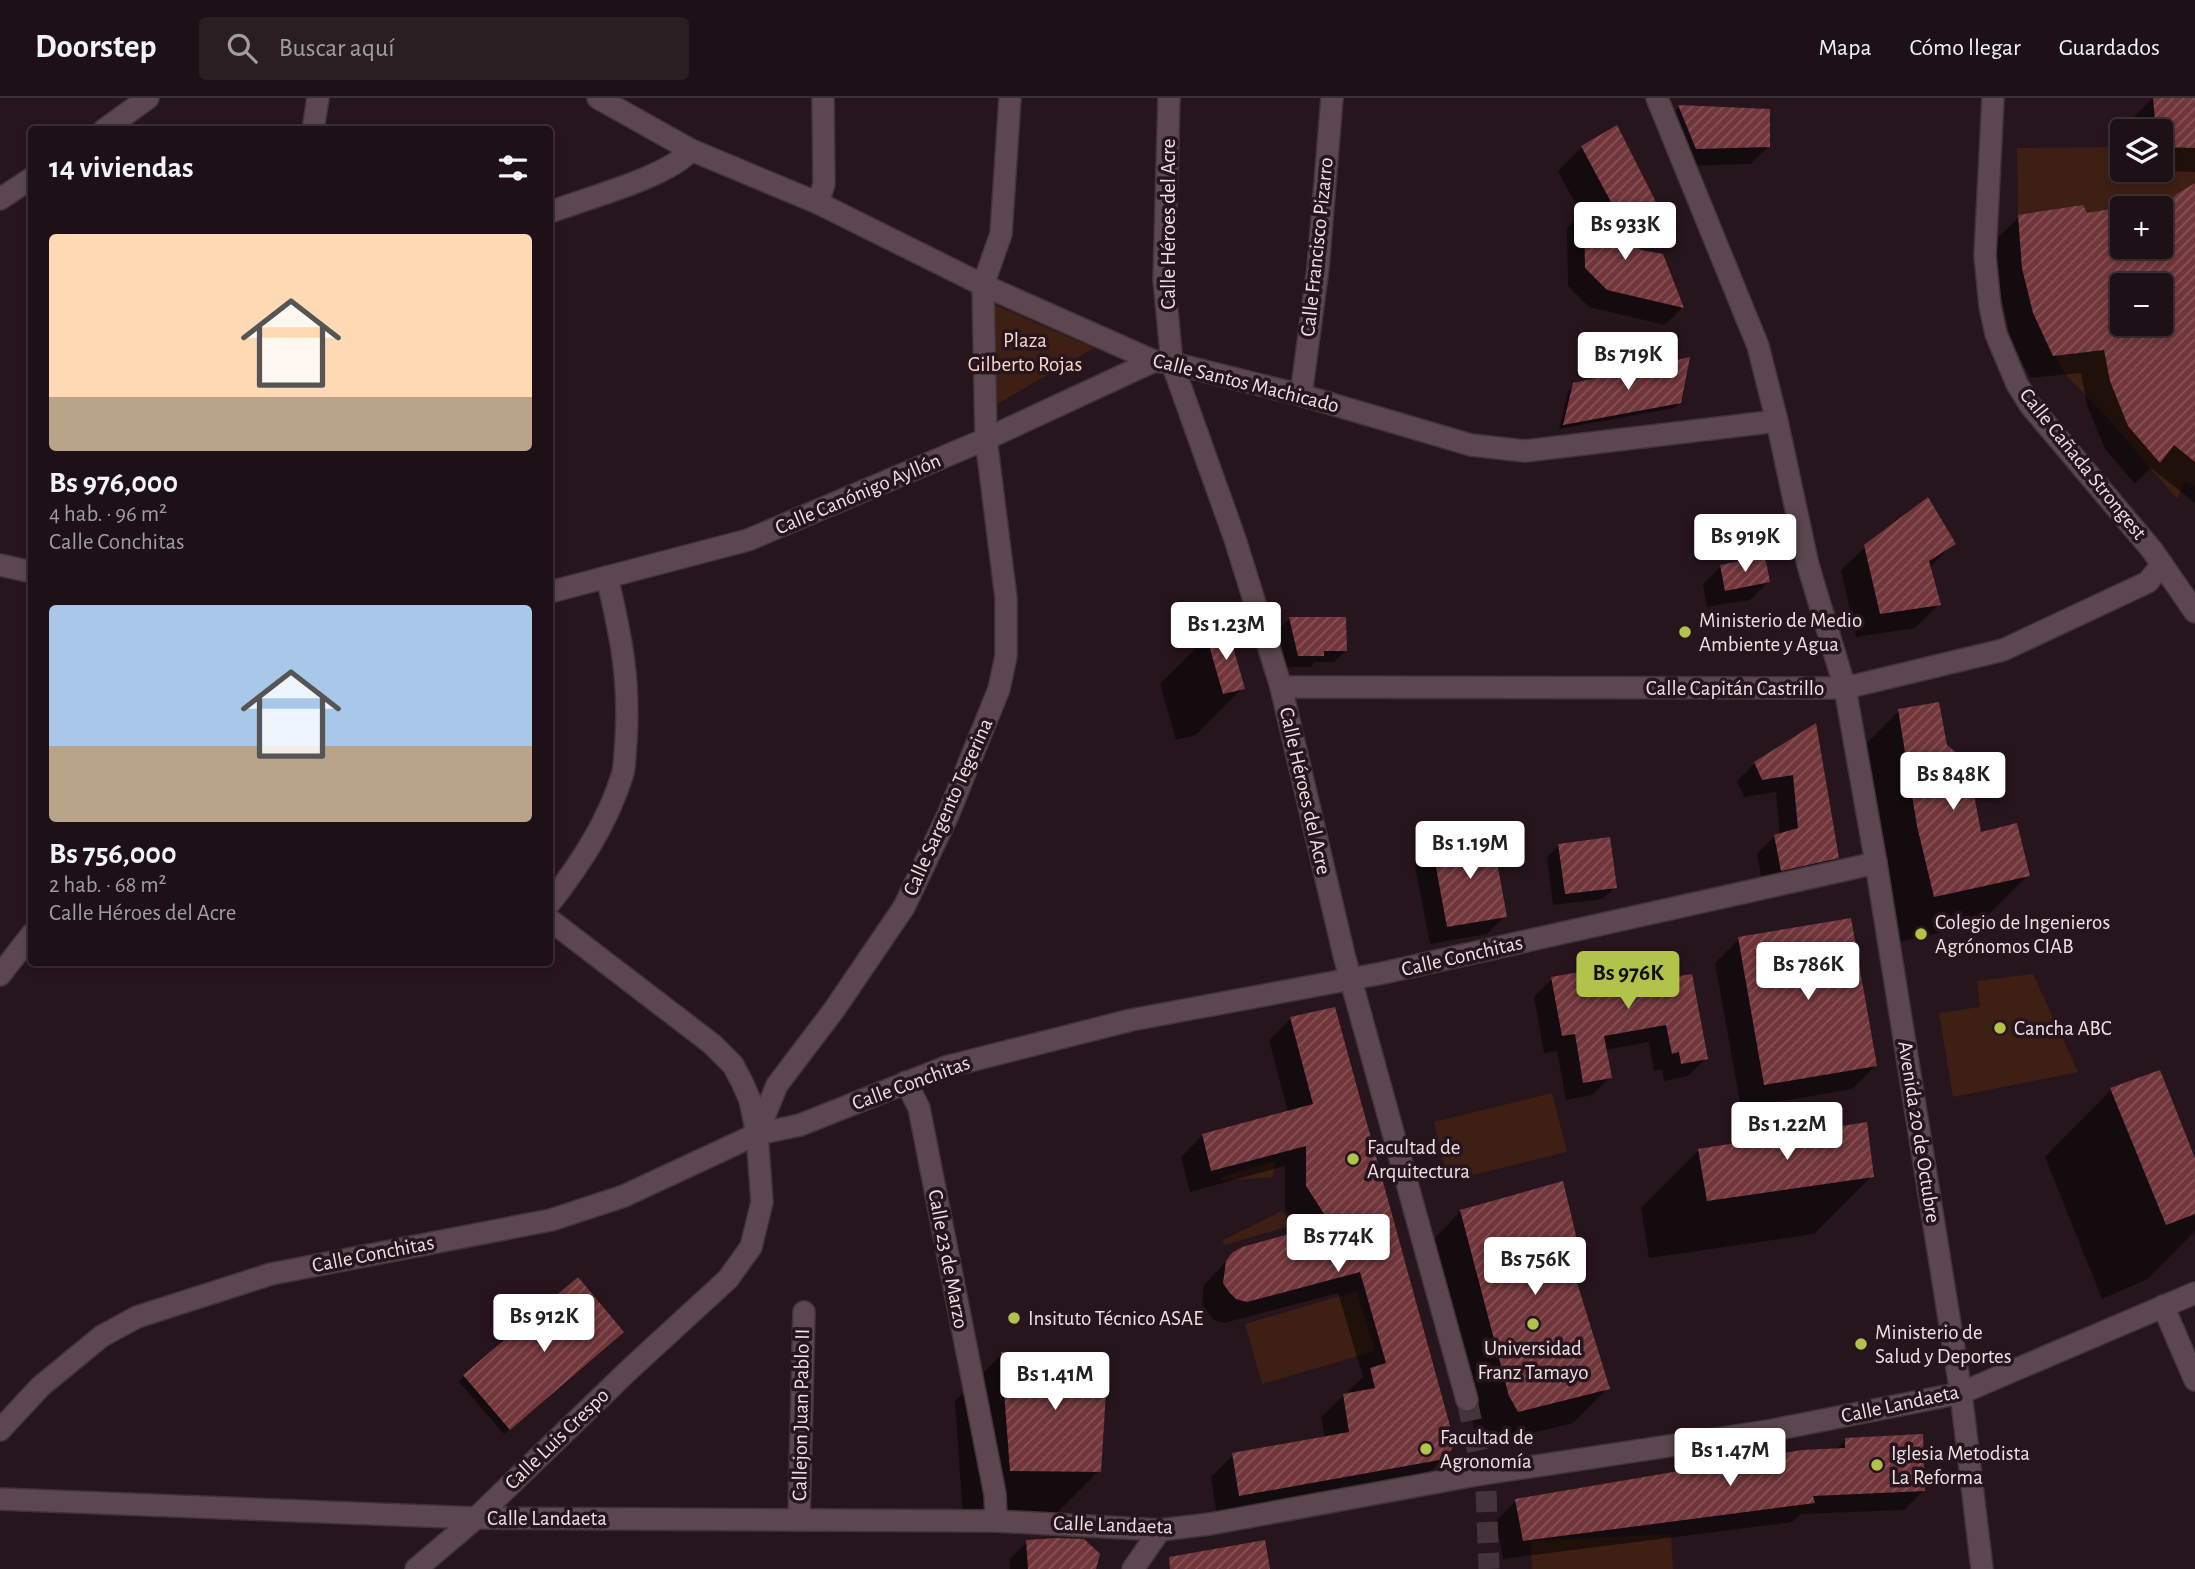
<!DOCTYPE html>
<html lang="es">
<meta charset="utf-8">
<style>
body{margin:0;font-family:"Alegreya Sans",sans-serif;background:#2a1e23;color:#f1f3f6;height:100vh;display:flex;flex-direction:column;font-size:26px;white-space:nowrap}
*{box-sizing:border-box;margin:0}
p{font-size:23px;color:#a09da1}
.icon{flex:none;width:38px;height:38px;fill:none;stroke:currentColor;stroke-width:2;stroke-linecap:round;stroke-linejoin:round}
.map{position:relative;flex:1;overflow:hidden}
.sheet{position:absolute;left:28px;top:28px;width:525px;height:840px;display:flex;flex-direction:column;background:#1d1016;border-radius:7px;box-shadow:0 4px 10px #0003,0 0 0 2px #3b3035}
.sheet>*{flex:none}
.fabs{position:absolute;left:2110px;top:21px;display:grid;gap:14px}
.fabs a{display:grid;place-items:center;width:63px;height:63px;border-radius:7px;background:#1d1016;box-shadow:0 4px 10px #0003,0 0 0 2px #3b3035;font-size:35px}
.price{position:absolute;translate:-50% -60px;padding:0 16px;border-radius:7px;background:#fff;color:#222;font-size:23px;line-height:46px;filter:drop-shadow(0 2px 4px #0008)}
.price::after{content:'';position:absolute;left:50%;top:42px;width:21px;height:16px;margin-left:-10px;background:inherit;clip-path:polygon(0 0,100% 0,50% 100%)}
.price.current{background:#b2c34b;color:#111}
ul{padding:0;list-style:none}
li{display:grid;align-content:center;gap:14px;height:371px;padding:0 21px}
li span{display:grid;place-items:center;height:217px;border-radius:7px;color:#555}
li>.icon{margin-inline-start:auto}
span .icon{width:126px;height:126px;fill:#fffc;stroke-width:1}
li b{font-size:30px}
h2{display:flex;justify-content:space-between;align-items:center;height:84px;padding:0 21px;font-size:30px}
header{display:flex;align-items:center;gap:42px;box-sizing:border-box;height:98px;padding:0 35px;background:#1d1016;border-bottom:2px solid #3b3035}
header strong{font-size:33px}
nav{display:flex;gap:38px;margin-inline-start:auto;font-size:24px}
.search{width:490px;height:63px;background:#2a1e23;display:flex;align-items:center;gap:18px;box-sizing:border-box;padding:0 24px;border-radius:7px;color:#a09da1;font-size:26px}
.map>svg:first-child{display:block}
</style>
<header>
<strong>Doorstep</strong>
<div class="search"><svg class="icon" aria-label="search" viewBox="0 0 24 24"><circle cx="10" cy="10" r="6"/><path d="M15 15l6 6"/></svg>Buscar aquí</div>
<nav><a>Mapa</a><a>Cómo llegar</a><a>Guardados</a></nav>
</header>
<div class="map">
<svg width="2195" height="1471" viewBox="0 0 2195 1471">
<defs>
<pattern id="building-hatch" width="6" height="6" patternUnits="userSpaceOnUse" patternTransform="scale(1.75)"><rect width="6" height="6" fill="#71363b"/><path d="M-1 1l2-2M0 6l6-6M5 7l2-2" fill="none" stroke="#865357"/></pattern>
</defs>
<rect width="100%" height="100%" fill="#27151d"/>
<g fill="#3d1f14" fill-rule="evenodd">
<path d="M2153 0H2195V388L2185 383 2177 401 2105 317 2064 275 2033 215 2022 170 2018 117 2017 50 2123 49V72H2161V33H2156ZM2123 110H2161V149H2123ZM2123 187H2161V226H2123Z"/>
<path d="M995 207 1094 250 992 309Z"/>
<path d="M2033 876 2078 974 1953 999 1939 915 1980 909 1977 883Z"/>
<path d="M1552 995 1567 1054 1448 1083 1434 1024Z"/>
<path d="M1275 1063 1273 1079 1222 1083 1221 1079Z"/>
<path d="M1282 1113 1294 1127 1224 1147 1223 1142Z"/>
<path d="M1357 1193 1375 1253 1262 1286 1245 1226Z"/>
<path d="M1671 1436 1673 1471H1532L1531 1443Z"/>
</g>
<g fill="#0007" fill-rule="evenodd">
<path d="M2153 0 2195 2V74L2140 72H2161V33H2131L2130 23Z"/>
<path d="M1679 9 1768 13 1769 48 1751 66 1678 68 1661 27Z"/>
<path d="M1582 49 1654 104 1630 127H1618L1619 138 1682 210 1665 227 1589 209 1568 188 1567 130 1581 116 1558 73Z"/>
<path d="M2195 87V405L2151 370 2135 386 2105 351 2087 307 2081 275 2030 280 2010 239 2000 194 1995 142 2019 119 2086 117 2126 150 2161 149ZM2123 187H2161V226H2123Z"/>
<path d="M1573 287 1680 304 1674 310 1559 331 1568 293Z"/>
<path d="M1953 446 1929 470 1939 506 1915 530 1856 539 1841 472 1866 448Z"/>
<path d="M1721 468 1768 484 1750 502 1707 509 1703 486Z"/>
<path d="M1289 521H1345L1346 552 1334 564H1315L1311 569H1287L1278 532Z"/>
<path d="M1207 539 1243 590 1196 637 1176 642 1160 586Z"/>
<path d="M1899 613 1946 648 1980 736 2028 777 1979 826 1886 847 1850 662Z"/>
<path d="M1815 628 1837 759 1819 777 1763 790 1757 756 1775 738 1780 737 1776 694 1744 699 1737 683 1755 665Z"/>
<path d="M1559 747 1615 789 1603 801 1553 807 1547 759Z"/>
<path d="M1433 750 1505 818 1487 836 1430 846 1415 768Z"/>
<path d="M1739 841 1876 967 1852 991 1741 1010 1715 865Z"/>
<path d="M1552 881 1667 882 1706 960 1688 978 1664 983 1662 971 1654 973 1649 944 1605 952 1610 979 1592 997 1566 1002 1557 953 1544 955 1534 899Z"/>
<path d="M1291 920 1444 1360 1421 1383 1217 1419 1211 1379 1233 1357 1325 1340 1321 1319 1344 1297 1349 1296 1348 1293 1363 1279 1338 1195 1224 1225 1214 1222 1202 1207 1204 1187 1233 1156 1300 1135 1285 1110V1068L1190 1094 1181 1059 1203 1037 1288 1014 1269 942Z"/>
<path d="M2111 992 2195 1065V1133L2148 1181 2102 1201 2045 1059Z"/>
<path d="M1699 1052 1872 1078 1814 1136 1649 1160 1641 1110Z"/>
<path d="M1461 1113 1579 1158 1570 1167 1608 1290 1573 1325 1484 1347 1475 1333 1427 1148Z"/>
<path d="M617 1239 504 1336 459 1284 464 1278Z"/>
<path d="M1002 1256 1099 1373 1052 1420H963L955 1303Z"/>
<path d="M1846 1341 1924 1392 1904 1412 1801 1416 1793 1424 1503 1461 1496 1423 1516 1403 1835 1352Z"/>
<path d="M1027 1444 1094 1471H1010L1009 1462Z"/>
</g>
<g fill="url(#building-hatch)" fill-rule="evenodd">
<path d="M2153 0H2195V50L2161 49V33H2156Z"/>
<path d="M1678 7 1770 11V49L1696 51Z"/>
<path d="M1617 27 1656 104H1611L1581 48Z"/>
<path d="M2195 85V364L2174 347 2160 365 2128 328 2110 283 2104 252 2053 258 2033 215 2022 170 2018 117 2083 107 2087 115 2123 109V149H2161V112L2177 96ZM2123 187H2161V226H2123Z"/>
<path d="M1584 111 1618 113 1621 137 1641 152 1663 156 1684 210 1607 192 1585 170Z"/>
<path d="M1690 259 1681 305 1563 327 1573 285Z"/>
<path d="M1928 399 1956 446 1929 463 1941 507 1880 516 1864 447Z"/>
<path d="M1765 458 1770 484 1725 493 1720 467Z"/>
<path d="M1289 519H1346L1347 553H1324V558H1298Z"/>
<path d="M1228 531 1245 591 1223 596 1206 537Z"/>
<path d="M1939 604 1947 647 1968 664 1981 734 2017 725 2030 778 1934 799 1917 728 1898 611Z"/>
<path d="M1816 625 1839 760 1781 773 1774 737 1798 730 1793 677 1762 682 1754 664Z"/>
<path d="M1492 737 1507 819 1447 829 1432 748Z"/>
<path d="M1610 739 1617 790 1565 796 1558 746Z"/>
<path d="M1851 820 1877 968 1764 987 1738 839Z"/>
<path d="M1665 859 1669 880 1692 876 1708 961 1681 966 1679 954 1672 956 1666 927 1604 938 1612 980 1583 985 1575 936 1562 938 1551 879Z"/>
<path d="M1335 909 1455 1346 1445 1361 1239 1398 1232 1355 1349 1334 1343 1296 1375 1290 1370 1270 1386 1265 1360 1174 1247 1204 1236 1201 1229 1194 1223 1185 1226 1163 1232 1155 1242 1149 1330 1125 1306 1088V1048L1211 1073 1202 1036 1313 1006 1290 919Z"/>
<path d="M2160 972 2195 1060V1116L2166 1127 2110 990Z"/>
<path d="M1867 1024 1874 1079 1707 1103 1698 1051Z"/>
<path d="M1563 1083 1581 1158 1570 1162 1610 1291 1518 1314 1509 1298 1460 1112Z"/>
<path d="M578 1179 624 1234 510 1332 463 1277Z"/>
<path d="M1001 1254 1108 1261 1101 1374 1010 1373Z"/>
<path d="M1923 1336 1925 1393 1813 1398 1815 1405 1523 1443 1515 1401 1802 1352 1845 1350V1340Z"/>
<path d="M1057 1440 1084 1441 1100 1456 1096 1471H1028L1026 1442Z"/>
<path d="M1265 1442 1270 1471H1170L1169 1459Z"/>
</g>
<g fill="none" stroke-linecap="round" stroke-linejoin="round">
<path stroke="#45333b" stroke-width="21" stroke-dasharray="21 10" stroke-linecap="butt" d="M1467 1302 1486 1393 1489 1471"/>
<defs>
<path id="pedestrian" d="M983 187 986 341"/>
<g id="minor">
<path d="M598 0 691 52 818 105 983 187 1154 263 1172 265 1301 297 1471 347 1525 353 1777 323"/>
<path d="M1993 0 1985 158 1990 208 1996 236 2017 286 2030 307 2152 452 2195 514"/>
<path d="M104 32 148 0"/>
<path d="M0 101 32 80"/>
<path d="M818 105 824 86 823 0"/>
<path d="M550 114C584 101 669 79 691 52"/>
<path d="M983 187 1001 136 1010 0"/>
<path d="M1301 297 1318 170 1332 0"/>
<path d="M0 467 32 474"/>
<path d="M550 494 748 442 986 341 1154 263"/>
<path d="M1281 589 1845 590 2003 552 2148 484 2162 466"/>
<path d="M550 805C581 765 608 724 623 675 625 665 625 653 626 643 630 582 621 538 607 479"/>
<path d="M906 984 919 1010 995 1396 996 1423"/>
<path d="M757 1036 777 987 834 912 904 809 948 717 999 591 1006 558V500L986 341"/>
<path d="M2163 1208 2195 1282"/>
<path d="M0 1332 41 1288 102 1238 137 1219 271 1176 551 1122 624 1098 757 1036 800 1027 946 969 1131 922 1383 875 1876 765"/>
<path d="M799 1420 804 1214"/>
<path d="M416 1471 476 1420 630 1271 728 1181 751 1149 762 1104 757 1036 750 1002 742 984 733 967 712 946 550 822"/>
<path d="M1133 1471 1160 1432"/>
</g>
<g id="tertiary">
<path d="M313 32 318 0"/>
<path d="M0 877 32 836"/>
</g>
<g id="secondary">
<path d="M1169 0 1164 182 1172 265 1235 441 1281 589 1344 857 1467 1302"/>
<path d="M1657 0 1758 248 1777 323 1808 467 1845 590 1876 765 1961 1295 1982 1471"/>
<path d="M0 1401 476 1420 996 1423 1160 1432 1210 1426 1476 1377 1768 1333 1961 1295 2195 1195"/>
</g>
</defs>
<use href="#pedestrian" stroke="#403339" stroke-width="24"/>
<use href="#minor" stroke="#403339" stroke-width="24"/>
<use href="#tertiary" stroke="#403339" stroke-width="24"/>
<use href="#secondary" stroke="#403339" stroke-width="24"/>
<use href="#pedestrian" stroke="#5c4750" stroke-width="21"/>
<use href="#minor" stroke="#5c4750" stroke-width="21"/>
<use href="#tertiary" stroke="#5c4750" stroke-width="21"/>
<use href="#secondary" stroke="#5c4750" stroke-width="21"/>
</g>
<g fill="#b2c34b" stroke="#27151d" stroke-width="2.5">
<circle cx="1685" cy="534" r="7"/>
<circle cx="1921" cy="836" r="7"/>
<circle cx="2000" cy="930" r="7"/>
<circle cx="1353" cy="1061" r="7"/>
<circle cx="1014" cy="1220" r="7"/>
<circle cx="1533" cy="1226" r="7"/>
<circle cx="1861" cy="1246" r="7"/>
<circle cx="1426" cy="1351" r="7"/>
<circle cx="1877" cy="1367" r="7"/>
</g>
<g text-anchor="middle" dominant-baseline="central" stroke-width="7" stroke-linejoin="round" paint-order="stroke">
<g font-size="21" fill="#ede0e5" stroke="#27151d">
<text transform="translate(1168 126) rotate(-90)">Calle Héroes del Acre</text>
<text transform="translate(1317 149) rotate(-84)">Calle Francisco Pizarro</text>
<text transform="translate(1246 285) rotate(14)">Calle Santos Machicado</text>
<text transform="translate(2083 366) rotate(51)">Calle Cañada Strongest</text>
<text transform="translate(858 396) rotate(-23)">Calle Canónigo Ayllón</text>
<text x="1735" y="590">Calle Capitán Castrillo</text>
<text transform="translate(1305 693) rotate(77)">Calle Héroes del Acre</text>
<text transform="translate(948 709) rotate(-66)">Calle Sargento Tegerina</text>
<text transform="translate(1462 858) rotate(-13)">Calle Conchitas</text>
<text transform="translate(911 985) rotate(-20)">Calle Conchitas</text>
<text transform="translate(1919 1034) rotate(81)">Avenida 20 de Octubre</text>
<text transform="translate(373 1156) rotate(-11)">Calle Conchitas</text>
<text transform="translate(948 1161) rotate(79)">Calle 23 de Marzo</text>
<text transform="translate(1900 1306) rotate(-12)">Calle Landaeta</text>
<text transform="translate(801 1317) rotate(-89)">Callejon Juan Pablo II</text>
<text transform="translate(557 1341) rotate(-44)">Calle Luis Crespo</text>
<text x="547" y="1420">Calle Landaeta</text>
<text transform="translate(1113 1427) rotate(2)">Calle Landaeta</text>
</g>
<g font-size="21" fill="#fad5c8" stroke="#27151d">
<text x="1025" y="242">Plaza<tspan x="1025" dy="24">Gilberto Rojas</tspan></text>
</g>
<g font-size="21" fill="#ede0e5" stroke="#27151d" text-anchor="start">
<text x="1699" y="522">Ministerio de Medio<tspan x="1699" dy="24">Ambiente y Agua</tspan></text>
<text x="1935" y="824">Colegio de Ingenieros<tspan x="1935" dy="24">Agrónomos CIAB</tspan></text>
<text x="2014" y="930">Cancha ABC</text>
<text x="1367" y="1049">Facultad de<tspan x="1367" dy="24">Arquitectura</tspan></text>
<text x="1028" y="1220">Insituto Técnico ASAE</text>
<text x="1875" y="1234">Ministerio de<tspan x="1875" dy="24">Salud y Deportes</tspan></text>
<text x="1533" y="1250" text-anchor="middle">Universidad<tspan x="1533" dy="24">Franz Tamayo</tspan></text>
<text x="1440" y="1339">Facultad de<tspan x="1440" dy="24">Agronomía</tspan></text>
<text x="1891" y="1355">Iglesia Metodista<tspan x="1891" dy="24">La Reforma</tspan></text>
</g>
</g>
</svg>
<div class="fabs">
<a><svg class="icon" aria-label="layers" viewBox="0 0 24 24"><path d="M12 4l9 5-9 5-9-5zM3 14l9 5 9-5"/></svg></a>
<a>+</a>
<a>−</a>
</div>
<b class="price" style="left:1625px;top:164px">Bs 933K</b>
<b class="price" style="left:1628px;top:294px">Bs 719K</b>
<b class="price" style="left:1745px;top:476px">Bs 919K</b>
<b class="price" style="left:1226px;top:564px">Bs 1.23M</b>
<b class="price" style="left:1953px;top:714px">Bs 848K</b>
<b class="price" style="left:1470px;top:783px">Bs 1.19M</b>
<b class="price" style="left:1808px;top:904px">Bs 786K</b>
<b class="price current" style="left:1628px;top:913px">Bs 976K</b>
<b class="price" style="left:1787px;top:1064px">Bs 1.22M</b>
<b class="price" style="left:1338px;top:1176px">Bs 774K</b>
<b class="price" style="left:1535px;top:1199px">Bs 756K</b>
<b class="price" style="left:544px;top:1256px">Bs 912K</b>
<b class="price" style="left:1055px;top:1314px">Bs 1.41M</b>
<b class="price" style="left:1730px;top:1390px">Bs 1.47M</b>
<section class="sheet">
<h2>14 viviendas<svg class="icon" aria-label="filters" viewBox="0 0 24 24"><path d="M4 7h16M4 17h16"/><circle cx="9" cy="7" r="2"/><circle cx="15" cy="17" r="2"/></svg></h2>
<ul>
<li><span style="background:linear-gradient(#ffd9b3 75%,#b9a48a 0)"><svg class="icon" aria-label="home" viewBox="0 0 24 24"><path d="M3 11l9-7 9 7M6 9v11h12V9"/></svg></span><div><b>Bs 976,000</b><p>4 hab. · 96 m²</p><p>Calle Conchitas</p></div></li>
<li><span style="background:linear-gradient(#a9c7e8 65%,#b9a48a 0)"><svg class="icon" aria-label="home" viewBox="0 0 24 24"><path d="M3 11l9-7 9 7M6 9v11h12V9"/></svg></span><div><b>Bs 756,000</b><p>2 hab. · 68 m²</p><p>Calle Héroes del Acre</p></div></li>
</ul>
</section>
</div>
